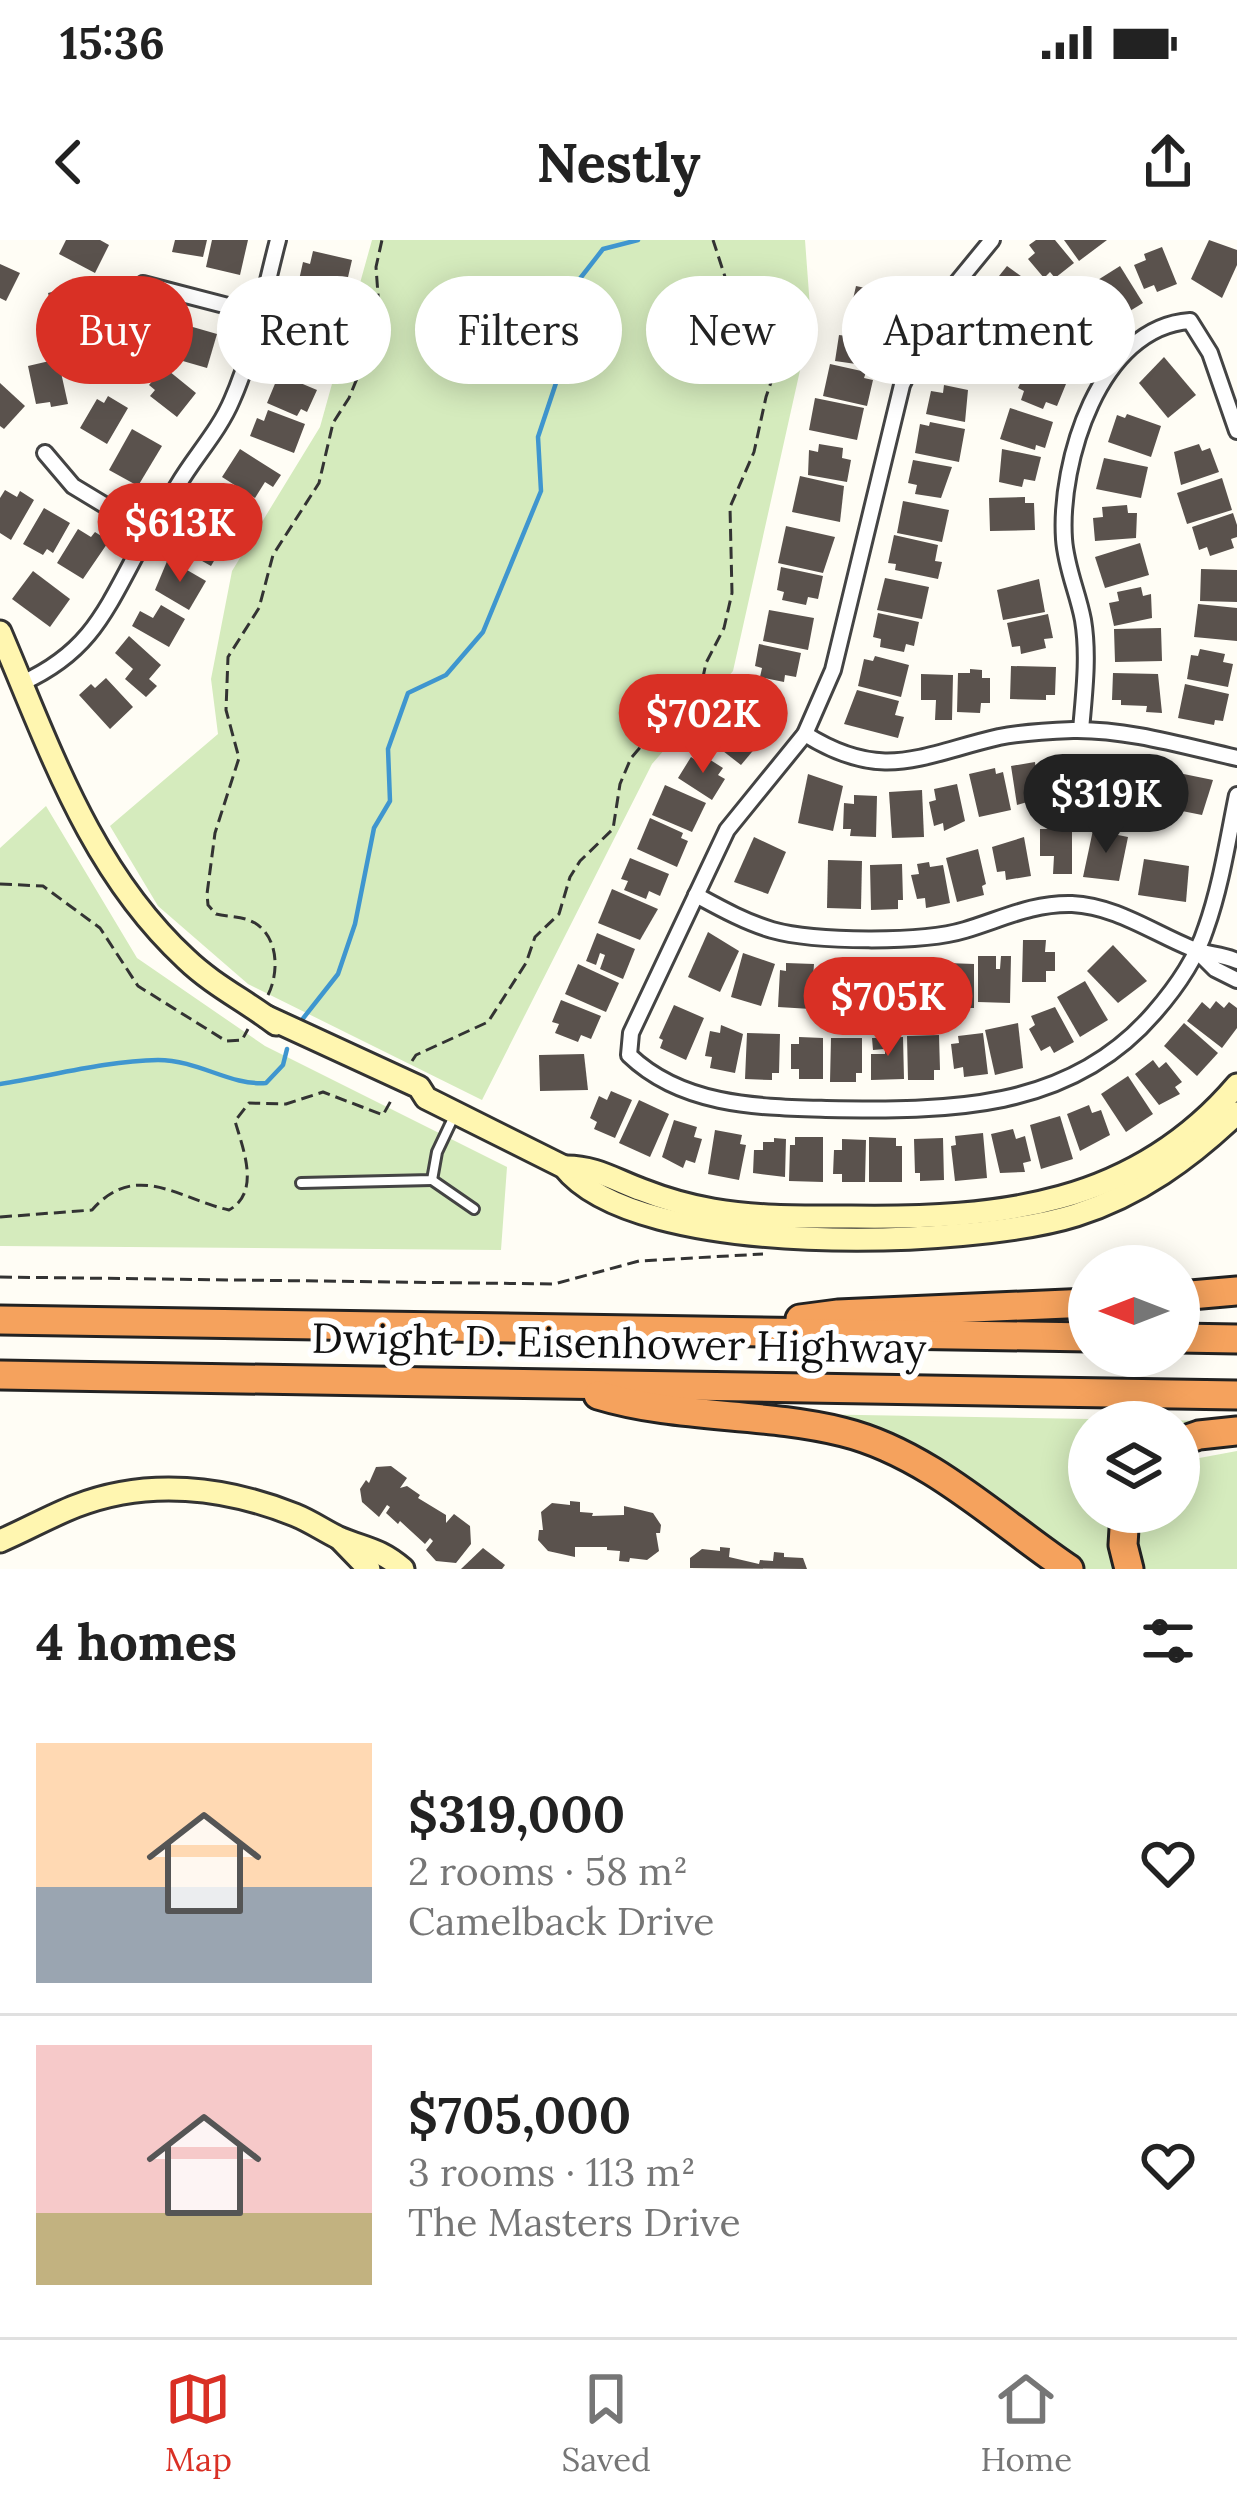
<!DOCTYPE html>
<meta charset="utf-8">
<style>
body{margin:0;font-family:Lora,serif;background:#f2f2f2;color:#222;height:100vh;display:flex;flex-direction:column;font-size:45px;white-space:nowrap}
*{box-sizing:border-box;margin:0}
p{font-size:39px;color:#767676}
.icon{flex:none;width:66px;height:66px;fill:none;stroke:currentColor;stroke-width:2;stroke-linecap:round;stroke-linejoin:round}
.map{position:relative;height:1329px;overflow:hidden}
.side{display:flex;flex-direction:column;background:#fff;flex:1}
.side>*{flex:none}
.banner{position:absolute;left:36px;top:36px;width:1167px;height:108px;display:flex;gap:24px}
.needle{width:78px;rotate:270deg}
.controls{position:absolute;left:1068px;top:1005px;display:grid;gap:24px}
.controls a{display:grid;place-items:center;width:132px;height:132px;border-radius:50%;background:#fff;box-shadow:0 6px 30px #0003;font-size:60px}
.price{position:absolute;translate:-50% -102px;padding:0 27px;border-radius:42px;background:#d93025;color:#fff;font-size:39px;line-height:78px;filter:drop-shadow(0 3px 6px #0008)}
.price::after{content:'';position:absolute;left:50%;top:72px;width:36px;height:27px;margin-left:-18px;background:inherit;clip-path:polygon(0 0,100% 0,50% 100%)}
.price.current{background:#222;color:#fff}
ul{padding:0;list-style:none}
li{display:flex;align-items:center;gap:36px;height:300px;padding:0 36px}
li+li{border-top:3px solid #e0e0e0}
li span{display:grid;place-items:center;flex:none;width:336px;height:240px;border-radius:0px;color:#555}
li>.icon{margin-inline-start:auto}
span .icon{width:144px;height:144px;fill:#fffc;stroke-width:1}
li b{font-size:51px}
h2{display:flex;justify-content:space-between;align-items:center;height:144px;padding:0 36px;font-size:51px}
.pill{padding:0 42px;border-radius:54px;background:#fff;box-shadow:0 6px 30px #0003;font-size:42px;line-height:108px}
.pill.current{background:#d93025;color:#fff}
.status{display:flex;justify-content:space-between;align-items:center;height:84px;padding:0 60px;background:#fff;direction:ltr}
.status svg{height:33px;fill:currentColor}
header{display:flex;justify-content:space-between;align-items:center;height:156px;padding:0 36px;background:#fff;font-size:54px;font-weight:700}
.tabs{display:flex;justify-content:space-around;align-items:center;height:168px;border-top:3px solid #e0e0e0;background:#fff;font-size:33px;color:#767676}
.tabs a{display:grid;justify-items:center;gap:6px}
.tabs .current{color:#d93025}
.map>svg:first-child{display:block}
</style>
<div class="status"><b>15:36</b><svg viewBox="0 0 49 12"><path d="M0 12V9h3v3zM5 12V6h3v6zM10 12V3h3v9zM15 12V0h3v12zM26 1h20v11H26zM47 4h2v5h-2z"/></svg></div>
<header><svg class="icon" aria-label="back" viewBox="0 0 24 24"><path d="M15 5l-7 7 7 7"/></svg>Nestly<svg class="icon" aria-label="share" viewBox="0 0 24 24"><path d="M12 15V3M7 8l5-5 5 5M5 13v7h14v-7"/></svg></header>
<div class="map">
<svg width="1237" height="1329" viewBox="0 0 1237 1329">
<rect width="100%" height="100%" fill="#fffdf5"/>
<g fill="#d5ebbd">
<path d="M372 0H805L811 81 733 431 652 524 482 860 248 744 158 666 110 586 218 494 211 439 232 331 320 187Z"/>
<path d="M46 566 137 718 265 806 507 927 501 1010 0 1006V608Z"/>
<path d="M803 1174 1213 1181 1179 1196V1182H1089V1272H1117L1119 1329H1085L922 1218Z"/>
<path d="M1237 1211V1329H1144L1137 1300 1141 1272H1179V1226L1194 1219Z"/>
</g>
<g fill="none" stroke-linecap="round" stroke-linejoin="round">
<g stroke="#3f96cf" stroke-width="4.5">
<path d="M301 781 338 734 355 684 374 588 390 561 388 509 408 453 446 435 483 392 541 251 538 197 560 131 558 85 575 45 603 9 638 0"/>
<path d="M0 844C51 836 106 821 158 820 199 820 230 846 266 843L283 825 287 809"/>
</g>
</g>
<g fill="#5a524d">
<path d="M66 0H100L109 5 95 33 59 14Z"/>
<path d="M175 0H207L203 17 172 12Z"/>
<path d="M212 0H248L240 35 206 27Z"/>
<path d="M1036 0H1055L1074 23 1055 38 1050 32 1044 38 1028 19 1035 13 1029 5Z"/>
<path d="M1064 0H1107L1079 21Z"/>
<path d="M1209 0 1237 10V25L1222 58 1191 39Z"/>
<path d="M1162 7 1177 44 1157 52 1154 45 1144 49 1134 25 1146 20 1144 14Z"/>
<path d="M313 11 352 20 345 50 299 40 303 22 310 24Z"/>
<path d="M0 24 20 33 6 61 0 58Z"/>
<path d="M1007 26 1043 52 1024 78 987 51Z"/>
<path d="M1120 26 1143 63 1115 80 1093 43Z"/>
<path d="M93 41 102 74 56 86 48 53Z"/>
<path d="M856 46 902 56 894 91 848 81Z"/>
<path d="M297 54 338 61 333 86 325 85 324 91 292 85Z"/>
<path d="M1085 55 1112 84 1095 100 1089 94 1081 100 1064 82Z"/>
<path d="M987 65 1016 81 1001 109 962 88 974 67 984 72Z"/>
<path d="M112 76 133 99 102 127 86 109 91 104 86 99Z"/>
<path d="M172 81 217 94 207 128 162 115Z"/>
<path d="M1050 88 1082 106 1079 111 1087 116 1073 140 1034 117Z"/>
<path d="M848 89 874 93 873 103 880 104 877 127 835 121 839 95 847 96Z"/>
<path d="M291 96 330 104 324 134 279 125 282 107 289 109Z"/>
<path d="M951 99 960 103 962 100 994 113 982 144 940 126Z"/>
<path d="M1164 117 1196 155 1168 178 1139 143Z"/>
<path d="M58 119 68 164 51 167 50 162 36 164 28 126Z"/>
<path d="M830 124 866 132 864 138 873 140 867 166 823 156Z"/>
<path d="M164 127 196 153 177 177 150 156 155 150 149 145Z"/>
<path d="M1027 128 1066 144 1057 166 1046 162 1043 169 1021 160 1024 151 1018 148Z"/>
<path d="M279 134 317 150 307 172 301 169 297 176 267 163Z"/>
<path d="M0 143 25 166 4 189 0 186Z"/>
<path d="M944 145 968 150 965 182 926 174 931 151 943 153Z"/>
<path d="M108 156 128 168 107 204 80 188 97 159 104 163Z"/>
<path d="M815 158 864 168 857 200 809 190Z"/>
<path d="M1010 168 1053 182 1045 208 1036 205 1035 210 1000 199Z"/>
<path d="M268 170 305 184 294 213 250 196 257 178 264 181Z"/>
<path d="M1127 174 1161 186 1151 217 1108 202 1117 175 1125 178Z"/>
<path d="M930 182 965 189 959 222 915 213 920 184 929 186Z"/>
<path d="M132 189 162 206 138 246 109 230Z"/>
<path d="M819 204 843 208 842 218 851 220 847 242 808 235 809 210 818 212Z"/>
<path d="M1199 204 1202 211 1210 208 1219 232 1181 245 1174 212Z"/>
<path d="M240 209 281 235 273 247 265 242 255 258 222 237Z"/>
<path d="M1002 209 1041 217 1035 241 1024 239 1022 247 999 242Z"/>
<path d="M1104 218 1148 227 1141 258 1096 249Z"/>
<path d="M913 220 952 227 941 258 915 254 917 245 908 243Z"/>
<path d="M800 236 844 246 840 282 792 272Z"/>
<path d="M1222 238 1232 270 1187 284 1177 253Z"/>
<path d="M212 246 250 264 236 293 206 278 215 260 207 256Z"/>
<path d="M5 250 17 257 20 251 34 260 11 300 0 293V258Z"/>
<path d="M1025 257V263H1034L1035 290 990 291 989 258Z"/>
<path d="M903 261 949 270 942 302 897 293Z"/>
<path d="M1127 265 1128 273H1137L1136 298 1095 301 1093 278 1103 277 1102 267Z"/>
<path d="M44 268 70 283 53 313 47 309 43 315 23 304Z"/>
<path d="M1233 273 1237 285V297L1231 299 1234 308 1210 316 1207 307 1199 310 1192 287Z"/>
<path d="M194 279 227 299 211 326 186 312 189 306 180 301Z"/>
<path d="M786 286 835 297 823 333 778 323Z"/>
<path d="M78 289 91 297 95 292 109 301 83 339 57 323Z"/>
<path d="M894 295 938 305 935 321 942 322 938 339 895 330 896 324 888 323Z"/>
<path d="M1140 303 1149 335 1105 348 1095 317Z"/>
<path d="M168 319 206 341 189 370 155 350Z"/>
<path d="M781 327 823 336 818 359 808 357 806 365 782 360 784 352 777 350Z"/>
<path d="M1201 329 1237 330V362L1200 361Z"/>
<path d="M33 331 70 359 50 387 12 359Z"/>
<path d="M885 338 929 347 922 379 877 370Z"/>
<path d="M1039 339 1045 372 1003 380 997 350Z"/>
<path d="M1141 347 1143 356 1151 354 1152 378 1114 386 1109 363 1119 361 1117 352Z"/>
<path d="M1198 364 1237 368V401L1194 397Z"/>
<path d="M161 365 185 379 169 407 132 386 140 371 153 378Z"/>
<path d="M769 370 814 378 808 410 763 401Z"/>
<path d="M878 373 919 382 914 406 906 404 904 412 880 407 881 399 873 397Z"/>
<path d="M1048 374 1053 398 1044 399 1046 408 1021 414 1020 406 1012 407 1007 383Z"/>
<path d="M1161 388 1162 421 1115 422 1114 389Z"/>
<path d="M129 396 161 425 149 439 157 446 146 457 125 439 133 429 115 413Z"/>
<path d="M759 404 801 413 796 437 785 435 784 442 760 437 762 428 755 426Z"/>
<path d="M1200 409 1225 414 1223 422 1233 424 1228 447 1187 439 1191 415 1198 416Z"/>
<path d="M875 416 909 425 901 457 858 446 864 419 873 421Z"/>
<path d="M1011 426 1056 427 1055 455H1046V460L1010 459Z"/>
<path d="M970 429 982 430V438H990V463H981L980 473 957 472 958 433H970Z"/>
<path d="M1113 433 1158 434 1162 473 1146 472 1147 466 1121 465V460H1112Z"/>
<path d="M921 434 953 435 952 480H935L936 460H921Z"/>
<path d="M106 438 133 467 110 489 79 455 91 444 95 448Z"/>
<path d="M749 443 780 462 778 467 785 471 771 495 732 471Z"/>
<path d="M1185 444 1229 454 1223 481 1215 480 1214 485 1178 478Z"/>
<path d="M857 450 899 461 895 475 904 477 898 498 844 484Z"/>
<path d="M725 471 762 500 741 525 705 497Z"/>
<path d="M701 514 723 528 718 535 725 539 712 560 678 538 691 517 697 521Z"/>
<path d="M1059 519 1087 520V527L1093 528 1092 565 1058 564Z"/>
<path d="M1035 522 1036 532 1045 531 1048 556 1017 565 1011 526Z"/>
<path d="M1107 523 1131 527 1129 538 1138 539 1134 563 1125 561 1124 569 1100 565Z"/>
<path d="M995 528 996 534 1003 532 1011 570 979 577 969 534Z"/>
<path d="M1164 530 1213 540 1202 575 1157 566Z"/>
<path d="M808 534 843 546 833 591 798 583Z"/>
<path d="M957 544 965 581 944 591 943 583 934 586 929 562 936 560 934 549Z"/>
<path d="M665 545 706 563 692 592 652 575Z"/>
<path d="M922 550 924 597 892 598 889 552Z"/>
<path d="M854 555 877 556 876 597 850 596 851 589H843L844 563 854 564Z"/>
<path d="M650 578 683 593 681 598 688 601 677 627 637 609Z"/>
<path d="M1040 589H1072V634H1053L1054 616H1040Z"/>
<path d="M1093 590 1128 597 1119 641 1083 637Z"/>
<path d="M754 597 786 612 768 654 734 642Z"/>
<path d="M1024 597 1031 636 1006 640 1005 631 997 632 992 607Z"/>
<path d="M978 609 986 644 982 646 984 655 957 662 946 618Z"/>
<path d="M630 618 669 634 660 656 649 651 646 659 624 650 628 641 621 639Z"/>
<path d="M1144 619 1189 626 1186 662 1138 655Z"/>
<path d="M828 620 862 621 861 669 827 668Z"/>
<path d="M929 622 930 627 943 625 950 663 926 668 925 658 917 659 911 635 919 634 917 624Z"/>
<path d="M902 624 903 660H898V669L871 670 870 625Z"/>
<path d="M612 649 658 669 640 700 598 683Z"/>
<path d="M708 692 739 711 720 752 688 737Z"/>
<path d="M597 693 635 709 623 739 600 729 605 715 600 713 596 725 586 721Z"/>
<path d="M1023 700H1046L1045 712H1055V731H1046V742H1022Z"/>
<path d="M1113 705 1147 741 1118 763 1087 731Z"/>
<path d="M743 713 775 724 761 766 731 757Z"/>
<path d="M978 716H996V729H1000L1001 716H1011L1010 763 978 762Z"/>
<path d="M786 723 814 724 811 769 778 767 780 730 786 731Z"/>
<path d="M947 723 974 724V768H942V732H946Z"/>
<path d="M578 724 619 743 606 772 565 754Z"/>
<path d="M863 726H895V769L864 770Z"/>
<path d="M900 727H923V737L931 738V762L899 766Z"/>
<path d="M819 728 843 729V738H852L851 763H843V770L819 769Z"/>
<path d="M1085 741 1108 780 1080 797 1057 757Z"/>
<path d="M561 760 601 776 591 799 581 795 578 802 555 793 559 784 552 782Z"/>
<path d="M1216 761 1224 768 1229 762 1237 768V788L1222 808 1187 781 1202 762 1210 769Z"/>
<path d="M674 765 704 778 686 820 660 808 663 800 659 798Z"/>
<path d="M1055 767 1074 802 1054 813 1050 806 1041 811 1029 789 1035 785 1031 776Z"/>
<path d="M1018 783 1023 828 995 835 985 790Z"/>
<path d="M1184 783 1218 813 1197 836 1164 806Z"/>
<path d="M721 785 743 794 735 833 710 828 712 817 705 816 710 791 720 793Z"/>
<path d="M747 793 780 794 779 833H772V840L745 839Z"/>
<path d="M983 793 988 834 964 837 963 827 954 829 951 804 959 803 958 796Z"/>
<path d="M939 795 940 830H934V840H908L907 796Z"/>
<path d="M799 797 823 798V839H799V829H791V804H799Z"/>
<path d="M903 797 904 839 871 840V814H885V809L873 810 872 798Z"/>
<path d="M831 798H862V833H856V842H830Z"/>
<path d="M584 814 588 850 540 851 539 815Z"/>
<path d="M1153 820 1159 828 1166 822 1182 842 1175 847 1180 854 1159 865 1135 834Z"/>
<path d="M1128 836 1153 874 1126 892 1101 854Z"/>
<path d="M611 851 632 860 615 898 594 889 597 882 590 878 599 856 607 860Z"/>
<path d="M639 860 669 874 650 917 619 903Z"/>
<path d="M1089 865 1092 873 1101 870 1110 895 1080 911 1067 874Z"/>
<path d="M1060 876 1073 919 1041 929 1030 885Z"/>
<path d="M674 880 697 887 694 897 702 899 695 923 686 920 683 928 662 917Z"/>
<path d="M1013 889 1016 899 1025 896 1031 921 1023 923 1025 932 1000 933 991 894Z"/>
<path d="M715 890 742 895 740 904 746 905 739 940 708 934Z"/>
<path d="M983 893 987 938 955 941 951 906 956 905 955 896Z"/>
<path d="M795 897H823V942L789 941 790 905H795Z"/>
<path d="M869 897 896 898V906H902V942H869Z"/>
<path d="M774 898 786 899 785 937 753 933 754 910H763V902H774Z"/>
<path d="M943 898 944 940 920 941V933H915L914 899Z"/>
<path d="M842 899 866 900 865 942H842V934H833L834 910H842Z"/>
<path d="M391 1226 407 1238 400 1248 407 1246 420 1255 418 1258 446 1275V1283L454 1274 470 1286 471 1304 456 1323 436 1321 426 1310 433 1301 430 1298 425 1304 400 1281 398 1284 386 1273 390 1267 387 1265 379 1277 362 1262 360 1249 366 1240 369 1243 376 1227Z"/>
<path d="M570 1261 580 1262V1272L593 1273 592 1276 624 1275V1266L653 1273 661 1285 660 1293H656L659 1311 647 1320 630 1318 629 1322 619 1321 620 1311 607 1310V1307H575V1317L548 1311 538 1300 539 1290H543L541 1272 552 1263 570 1265Z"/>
<path d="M720 1307 730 1308 729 1317 759 1324 760 1320 773 1321 774 1312 784 1313V1317L803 1318 807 1329 690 1328V1318L702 1309 720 1311Z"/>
<path d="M483 1308 505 1325 502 1329H461Z"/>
</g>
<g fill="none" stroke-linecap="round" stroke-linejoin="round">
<defs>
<g id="lane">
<path d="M432 940 474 969"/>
<path d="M301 943 432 940 437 912 455 874"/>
</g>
<g id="street">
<path d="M992 0 942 61 902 145 833 430 805 494 727 590 631 793 629 815C682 866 758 867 826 869 946 871 1069 872 1154 773 1175 749 1196 719 1206 688 1221 646 1228 599 1237 555"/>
<path d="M143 44 259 74"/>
<path d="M45 213 73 246 149 292"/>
<path d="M22 443C83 415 101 381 131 324 145 297 162 271 178 245 195 216 219 191 232 160 254 110 264 53 278 0"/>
<path d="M1081 490C1084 454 1089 416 1083 380 1078 353 1066 328 1064 299 1059 223 1099 87 1190 81L1210 113 1237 191"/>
<path d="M805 494C883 543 921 515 999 497 1024 492 1048 491 1073 490 1127 489 1184 506 1237 518"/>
<path d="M696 655C720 668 745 682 772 690 815 702 922 703 965 690 1002 679 1032 663 1072 664 1116 666 1153 693 1193 709 1207 715 1222 714 1237 721"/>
<path d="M1197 711 1215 729 1237 740"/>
</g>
<g id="secondary">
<path d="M0 392C50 509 90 630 186 719 213 745 246 761 276 784"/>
<path d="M267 777 419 847 426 858 564 927C637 1020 971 1008 1076 975 1139 955 1190 918 1237 873"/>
<path d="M564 927C594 926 615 940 642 950 665 959 689 966 713 970 758 978 805 977 851 977 999 979 1134 966 1237 845"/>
<path d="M340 1299 369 1329"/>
<path d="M0 1301C26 1290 50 1276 76 1266 148 1238 225 1247 295 1275 310 1281 323 1290 337 1297 364 1309 379 1308 403 1329"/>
</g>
<g id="highway">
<path d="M1179 1056 1237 1051"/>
<path d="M800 1079 838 1074 1089 1063"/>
<path d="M0 1080 1089 1097"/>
<path d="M1179 1098 1237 1099"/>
<path d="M0 1135 1237 1155"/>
<path d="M598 1155C677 1179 762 1172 843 1192 928 1213 998 1281 1069 1329"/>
<path d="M1179 1202 1199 1195 1237 1191"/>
<path d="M1125 1272 1123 1305 1129 1329"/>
</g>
</defs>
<use href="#lane" stroke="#444" stroke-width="14"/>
<use href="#street" stroke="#444" stroke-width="20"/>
<use href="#secondary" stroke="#333" stroke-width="27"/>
<use href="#highway" stroke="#222" stroke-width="33"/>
<g stroke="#333" stroke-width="3" stroke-dasharray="12 6" stroke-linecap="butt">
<path d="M0 644 43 646 100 688 138 746 226 801 242 800 248 789"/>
<path d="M268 755C279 733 279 698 255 683 243 676 229 677 216 674L208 665 207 654 215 593 239 518 226 470 228 417 259 368 273 315 319 243 333 183 349 158 380 82 376 27 382 0"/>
<path d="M412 821 416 815 488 782 526 723 535 697 559 674 570 637 580 621 613 589 620 544 631 518 651 495 699 456 706 423 724 388 732 353 730 267 754 212 766 157 781 113 776 92 767 79 746 69 730 52 713 0"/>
<path d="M0 977 92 970C136 920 179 959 229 970 261 952 243 909 235 881L249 863 286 864 323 852 383 875 393 857"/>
<path d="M0 1037 554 1044 639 1021 763 1014"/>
</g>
<use href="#lane" stroke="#fff" stroke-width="8"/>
<use href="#street" stroke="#fff" stroke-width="14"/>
<use href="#secondary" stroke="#fff6b0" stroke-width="21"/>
<use href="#highway" stroke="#f5a25d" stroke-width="27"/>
</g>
<g text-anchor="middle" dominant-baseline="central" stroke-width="12" stroke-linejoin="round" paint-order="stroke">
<g font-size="42" fill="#111" stroke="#fff">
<text transform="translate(619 1103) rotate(1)">Dwight D. Eisenhower Highway</text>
</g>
</g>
</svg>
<div class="controls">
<a><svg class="needle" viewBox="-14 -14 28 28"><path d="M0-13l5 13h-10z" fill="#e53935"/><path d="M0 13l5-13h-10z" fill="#767676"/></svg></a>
<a><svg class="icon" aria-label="layers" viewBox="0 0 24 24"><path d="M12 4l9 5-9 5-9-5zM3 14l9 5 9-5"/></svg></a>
</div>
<b class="price" style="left:180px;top:345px">$613K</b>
<b class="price" style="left:703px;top:536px">$702K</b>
<b class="price current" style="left:1106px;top:616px">$319K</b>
<b class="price" style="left:888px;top:819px">$705K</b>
<div class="banner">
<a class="pill current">Buy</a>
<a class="pill">Rent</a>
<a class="pill">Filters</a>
<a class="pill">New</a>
<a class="pill">Apartment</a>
</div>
</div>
<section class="side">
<h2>4 homes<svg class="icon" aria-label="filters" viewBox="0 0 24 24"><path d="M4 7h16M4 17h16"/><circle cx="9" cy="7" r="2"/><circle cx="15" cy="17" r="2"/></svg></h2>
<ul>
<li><span style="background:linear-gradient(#ffd9b3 60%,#9aa5b1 0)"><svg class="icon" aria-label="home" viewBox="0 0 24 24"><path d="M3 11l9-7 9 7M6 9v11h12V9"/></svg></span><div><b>$319,000</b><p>2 rooms · 58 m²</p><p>Camelback Drive</p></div><svg class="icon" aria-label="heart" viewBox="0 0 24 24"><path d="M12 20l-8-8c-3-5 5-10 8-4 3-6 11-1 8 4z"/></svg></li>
<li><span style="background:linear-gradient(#f6c9c9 70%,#c2b280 0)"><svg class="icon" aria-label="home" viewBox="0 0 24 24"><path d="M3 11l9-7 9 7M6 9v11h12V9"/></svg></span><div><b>$705,000</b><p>3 rooms · 113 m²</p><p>The Masters Drive</p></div><svg class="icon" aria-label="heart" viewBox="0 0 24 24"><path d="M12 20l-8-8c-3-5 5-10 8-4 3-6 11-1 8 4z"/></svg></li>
</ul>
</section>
<nav class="tabs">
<a class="current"><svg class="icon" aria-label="map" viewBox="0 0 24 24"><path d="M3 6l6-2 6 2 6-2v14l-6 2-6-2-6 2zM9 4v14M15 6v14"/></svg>Map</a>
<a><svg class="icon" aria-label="saved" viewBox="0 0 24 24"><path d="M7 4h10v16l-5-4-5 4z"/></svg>Saved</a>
<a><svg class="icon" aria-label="home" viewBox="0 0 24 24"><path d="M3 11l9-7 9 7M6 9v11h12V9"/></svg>Home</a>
</nav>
